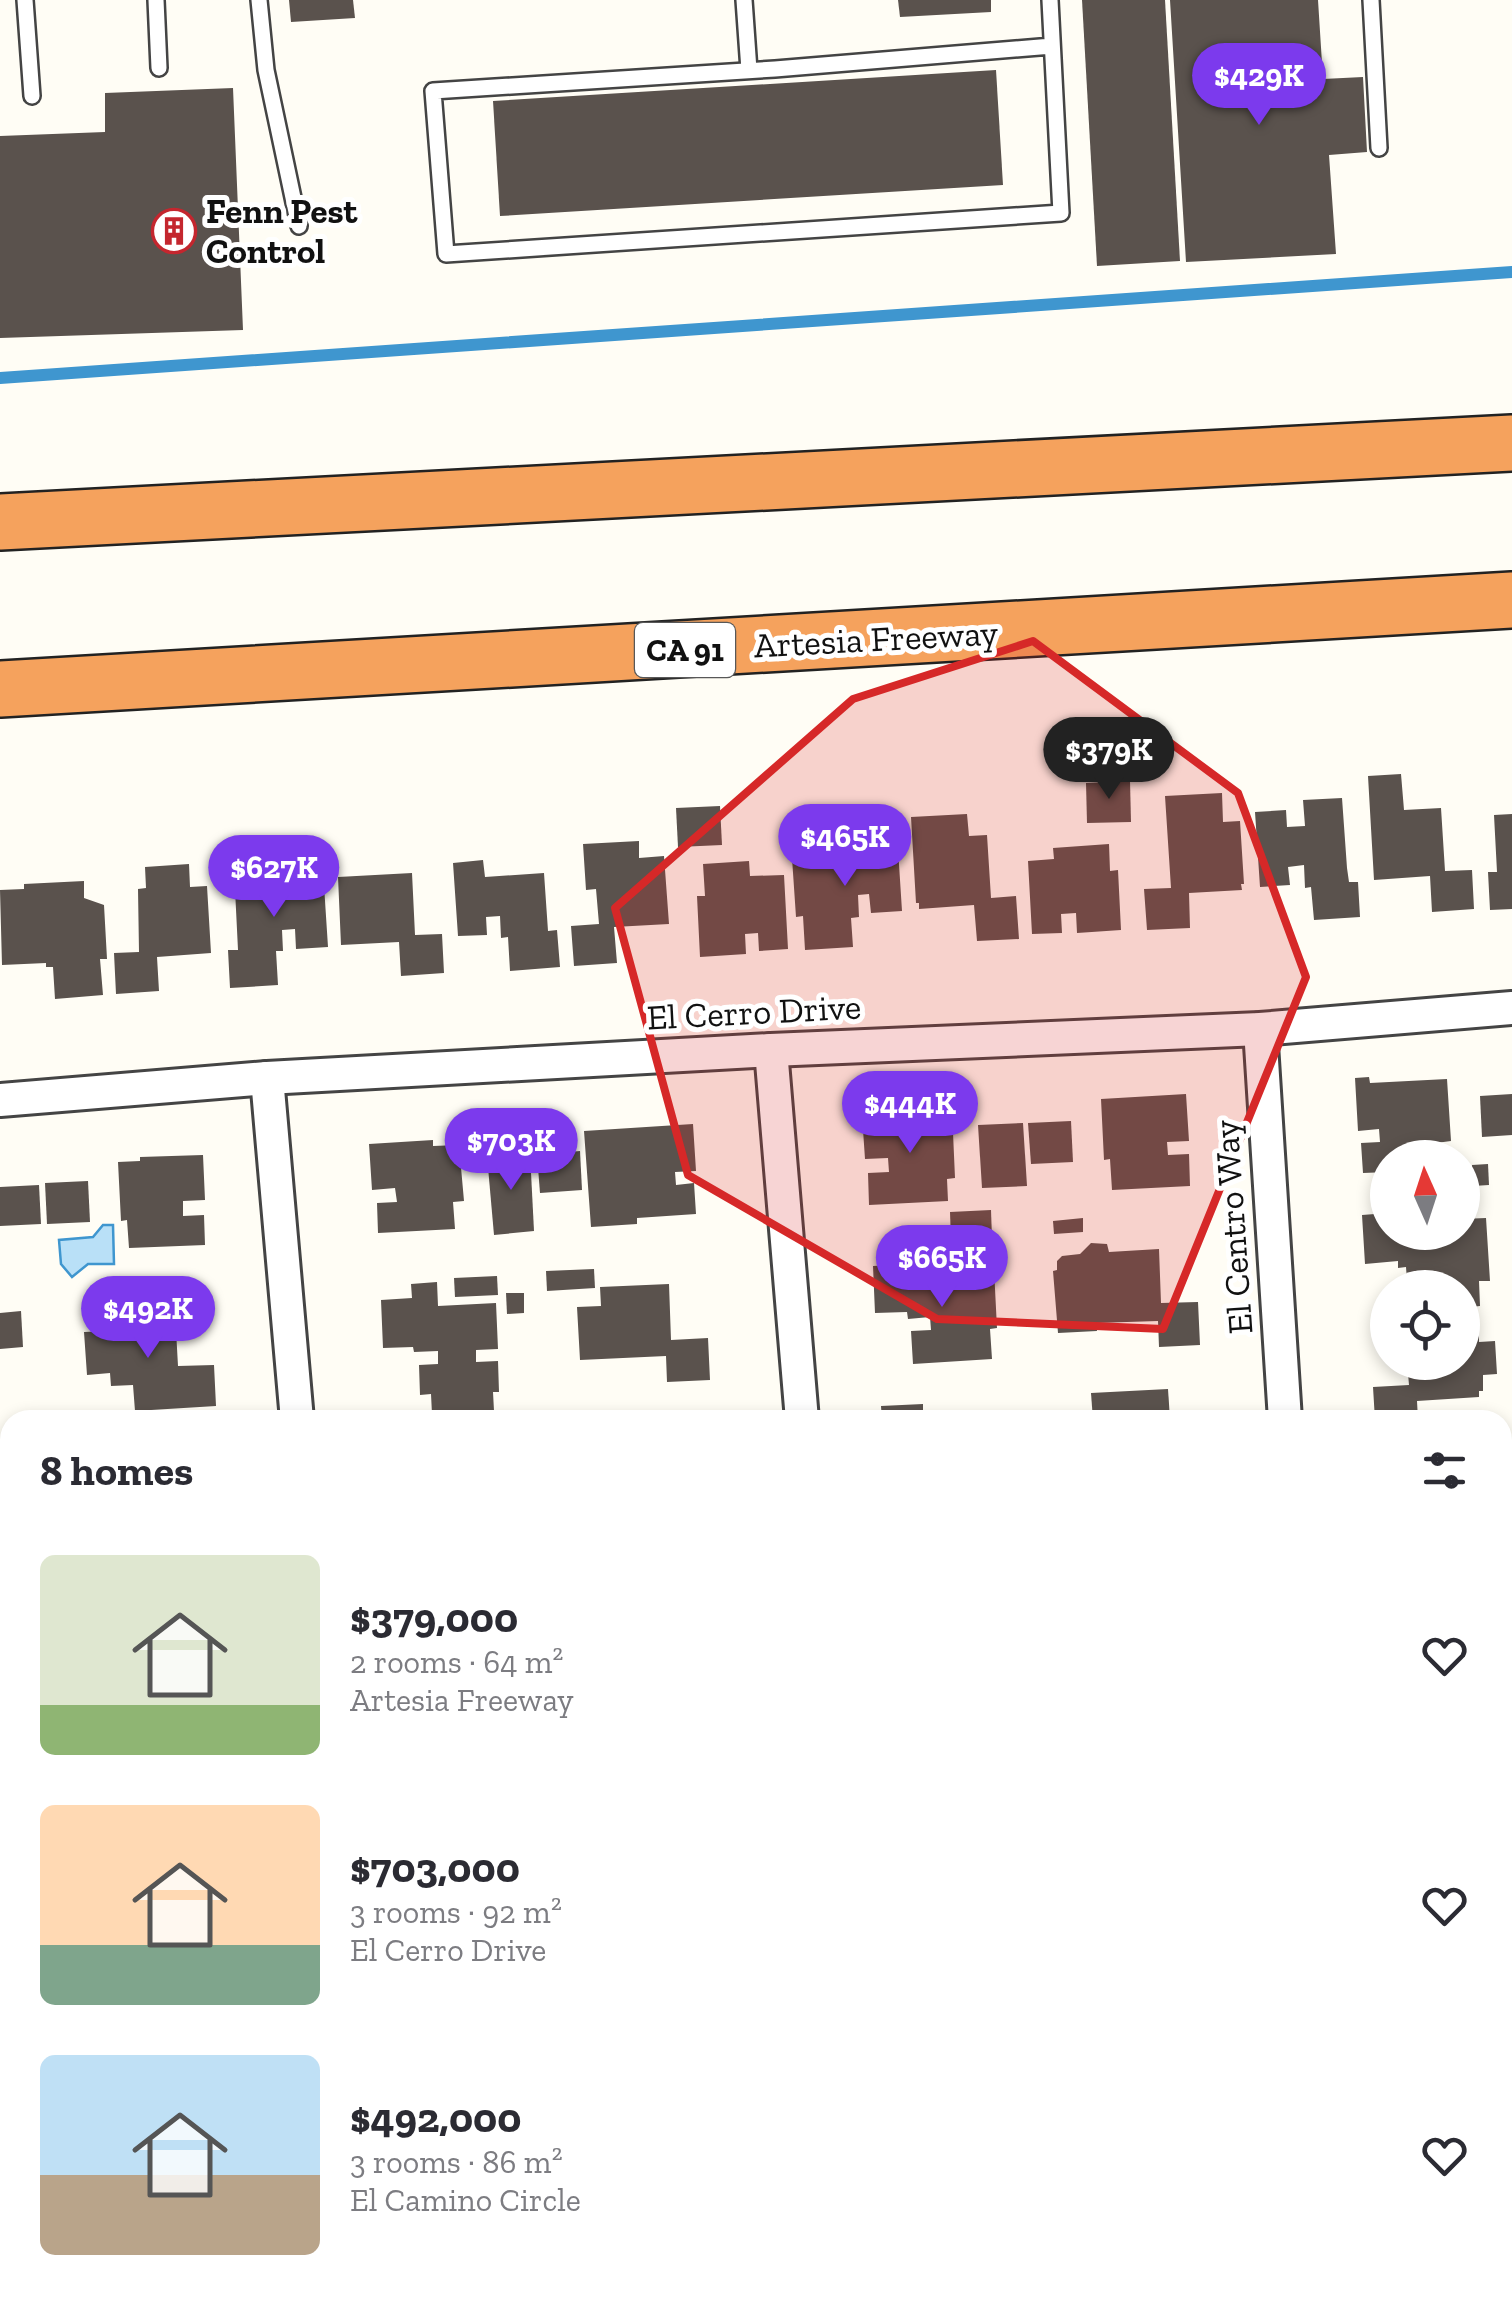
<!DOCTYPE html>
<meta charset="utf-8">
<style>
body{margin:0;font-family:"Zilla Slab",serif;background:#f7f7f7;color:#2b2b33;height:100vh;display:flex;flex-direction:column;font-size:38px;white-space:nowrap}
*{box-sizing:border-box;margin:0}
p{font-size:32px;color:#7c7c81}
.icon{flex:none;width:55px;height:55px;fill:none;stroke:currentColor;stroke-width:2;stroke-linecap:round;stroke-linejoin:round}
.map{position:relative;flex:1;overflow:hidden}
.drawer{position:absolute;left:0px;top:1410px;width:1512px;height:892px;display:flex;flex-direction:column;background:#fff;border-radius:30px 30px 0 0;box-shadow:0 5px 15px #0003}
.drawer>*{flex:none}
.needle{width:65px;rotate:357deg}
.buttons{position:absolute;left:1370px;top:1140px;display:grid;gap:20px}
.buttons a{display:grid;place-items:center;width:110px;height:110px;border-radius:50%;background:#fff;box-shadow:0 5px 15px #0003;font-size:50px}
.price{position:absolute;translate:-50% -85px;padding:0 22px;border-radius:35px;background:#7c3aed;color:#fff;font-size:32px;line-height:65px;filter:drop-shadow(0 2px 5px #0008)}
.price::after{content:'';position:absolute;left:50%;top:60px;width:30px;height:22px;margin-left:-15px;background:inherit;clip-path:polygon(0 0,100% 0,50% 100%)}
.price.active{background:#222;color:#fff}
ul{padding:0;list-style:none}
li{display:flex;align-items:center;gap:30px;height:250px;padding:0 40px}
li span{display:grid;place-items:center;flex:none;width:280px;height:200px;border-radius:15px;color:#555}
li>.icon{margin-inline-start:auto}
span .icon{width:120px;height:120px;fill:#fffc;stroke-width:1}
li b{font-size:42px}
h2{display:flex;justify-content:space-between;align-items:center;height:120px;padding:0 40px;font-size:42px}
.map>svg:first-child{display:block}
</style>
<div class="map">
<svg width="1512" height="2302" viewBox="0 0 1512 2302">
<rect width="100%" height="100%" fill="#fffdf5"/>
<path fill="#b9e0f7" stroke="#3f96cf" stroke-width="2.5" d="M103 1225H113L114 1264H88L72 1277 61 1264 59 1240 93 1237Z"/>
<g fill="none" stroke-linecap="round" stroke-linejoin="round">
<path stroke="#3f96cf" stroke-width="12" d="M0 378 1512 272"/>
</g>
<g fill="#5a524d">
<path d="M289 0H353L355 18 291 22Z"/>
<path d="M898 0H991V12L900 17Z"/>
<path d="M1082 0H1165L1180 261 1097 266Z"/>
<path d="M1170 0H1318L1323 79 1363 77 1367 152 1329 155 1336 254 1186 262Z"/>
<path d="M996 70 1003 185 500 216 493 101Z"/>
<path d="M233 88 243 330 0 338V136L105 132V93Z"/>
<path d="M1401 774 1404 810 1441 808 1445 871 1472 870 1474 909 1432 912 1430 876 1374 880 1368 776Z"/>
<path d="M1130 781 1131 822 1087 823 1086 783Z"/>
<path d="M1222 793 1223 822 1240 821 1244 884H1241L1242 890 1189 893 1190 928 1147 930 1144 889 1171 888 1165 796Z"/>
<path d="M1342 798 1347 868 1349 882H1358L1360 917 1314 920 1311 887 1305 888 1304 865 1288 867 1290 885 1260 887 1255 812 1286 810 1287 827 1305 826 1303 800Z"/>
<path d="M720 806 722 845 678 847 676 808Z"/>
<path d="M967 814 969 836 987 835 991 898 1016 896 1019 939 977 941 974 905 919 909V903H916L911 817Z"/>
<path d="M1512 814V909L1490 910 1488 872H1497L1494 815Z"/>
<path d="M897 833 902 911 871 913 869 894 858 895 859 917 851 918 853 947 805 950 803 916 796 917 792 858 812 857V848L841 846V855L867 853 866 835Z"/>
<path d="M639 841V858L664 856 669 924 614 927 617 963 574 966 571 926 599 924 596 889 586 890 583 844Z"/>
<path d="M1109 844 1110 871 1118 870 1121 930 1077 933 1076 913 1061 914 1062 933 1032 934 1028 861 1054 859 1053 848Z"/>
<path d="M483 860 485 877 544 873 548 931 557 930 560 967 510 971 508 937 501 938 500 916 486 917 487 935 458 936 453 863Z"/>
<path d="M749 861 750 876 784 875 788 949 759 951 758 933 745 934 746 954 700 957 697 896H705L703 864Z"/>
<path d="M189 864 190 887 207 886 211 953 157 957 159 991 116 994 114 953 139 952 138 889 146 888 145 867Z"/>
<path d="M289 865V873L323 870 328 947 296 949 295 929 282 930 283 951H276L278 985 230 988 228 950H238L234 869Z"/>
<path d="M412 873 415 935 442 934 444 973 401 976 399 942 341 945 338 877Z"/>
<path d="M84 881V898L104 905 107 959H100L103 995 55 999 53 967H46V963L2 965 0 890 24 889V884Z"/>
<path d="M1369 1077 1370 1083 1447 1079 1451 1141 1436 1143 1437 1158H1388V1172L1363 1173 1361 1143 1380 1142 1379 1129 1358 1131 1355 1078Z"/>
<path d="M1186 1094 1189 1141 1167 1142 1168 1155 1189 1154 1190 1186 1112 1190 1110 1159 1104 1160 1101 1099Z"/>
<path d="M1512 1094V1135L1482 1137 1480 1096Z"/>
<path d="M952 1110 955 1178 947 1179 948 1201 869 1205 868 1173 889 1172 888 1158 865 1159 862 1115Z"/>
<path d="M1071 1121 1073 1162 1031 1164 1028 1123Z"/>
<path d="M1023 1123 1027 1186 982 1188 978 1125Z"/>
<path d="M693 1124 696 1171 675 1172 676 1185 694 1183 696 1214 637 1218V1224L591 1227 584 1131Z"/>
<path d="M433 1140V1146L459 1145 464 1201 453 1202 455 1229 378 1233 377 1203 397 1202 395 1188 372 1190 369 1144Z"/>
<path d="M580 1151 582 1190 540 1193 537 1155Z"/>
<path d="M530 1153 534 1231 494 1235 487 1156Z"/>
<path d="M203 1155 205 1200 183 1201V1216L204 1215 205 1245 129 1248 127 1220 121 1221 118 1162 140 1161V1157Z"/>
<path d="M1488 1164 1489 1185 1473 1186 1472 1165Z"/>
<path d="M88 1181 90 1222 47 1224 45 1183Z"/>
<path d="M39 1185 41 1224 0 1226V1187Z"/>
<path d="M991 1210 992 1238 951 1240 950 1212Z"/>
<path d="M1388 1213V1232H1462V1219L1486 1218 1490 1281H1479L1480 1306 1462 1308V1288H1402L1401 1282 1407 1281 1406 1267 1398 1268V1261L1365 1264 1362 1215Z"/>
<path d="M1083 1218V1232L1054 1234 1053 1221Z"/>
<path d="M1091 1243 1107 1244 1109 1252 1159 1249 1161 1303 1198 1302 1200 1345 1159 1347 1158 1321 1096 1323 1097 1331 1058 1333 1053 1271 1057 1270V1261L1062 1256 1080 1254Z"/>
<path d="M909 1264 910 1273 994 1269 997 1328 990 1329 992 1359 913 1364 911 1331 931 1330 930 1317 908 1319 907 1312 875 1313 873 1266Z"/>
<path d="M594 1269 595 1288 547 1291 546 1271Z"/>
<path d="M497 1276 498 1295 455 1297 454 1278Z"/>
<path d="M437 1282 438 1306 496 1303 498 1349 476 1350V1362L498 1361 499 1392H493L494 1411 432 1414 431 1394 420 1395 419 1365 438 1364V1351L414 1352 413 1347 383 1348 381 1300 412 1298 411 1284Z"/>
<path d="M669 1284 671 1340 708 1338 710 1380 667 1382 666 1356 580 1360 577 1307 601 1306 600 1287Z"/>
<path d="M506 1293H524V1313L507 1314Z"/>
<path d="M126 1301 127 1312H175L178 1366 214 1365 216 1406 135 1411 133 1385 111 1386 110 1373 87 1375 84 1332 107 1331 106 1302Z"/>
<path d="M21 1311 23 1347 0 1349V1313Z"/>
<path d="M1473 1324 1474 1336 1479 1335V1342L1495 1341 1497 1374 1483 1375V1391H1479V1397L1417 1401 1418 1420H1375L1373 1387 1409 1385 1407 1362H1462V1325Z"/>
<path d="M1168 1389 1170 1419 1093 1420 1091 1393Z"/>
<path d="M923 1404V1420H882L881 1406Z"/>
<rect x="0" y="1451" width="10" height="90"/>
<path d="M1502 1575H1512V1635L1502 1636Z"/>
<path d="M0 1602 10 1604V1675H0Z"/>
<path d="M0 1704H10V1793L0 1794Z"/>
<path d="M1512 2035V2087L1502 2078V2046Z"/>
<path d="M1440 2292H1486V2302H1441Z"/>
</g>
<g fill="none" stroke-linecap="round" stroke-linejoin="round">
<defs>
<g id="service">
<path d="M25 0 32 96"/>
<path d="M156 0 159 68"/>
<path d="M259 0 266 70 299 226"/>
<path d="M744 0 749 70"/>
<path d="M1050 0 1061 213 446 254 433 91 775 69 1052 46"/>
<path d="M1371 0 1379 148"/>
</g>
<g id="minor">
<path d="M1260 1029 1285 1420"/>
<path d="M771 1050 802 1420"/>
<path d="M267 1078 297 1420"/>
<path d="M0 1100 267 1078 771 1050 1260 1029 1512 1008"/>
<path d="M1343 2292 1344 2302"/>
<path d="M96 2302 258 2292"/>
</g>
<g id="motorway">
<path d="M0 522 1512 443"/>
<path d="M0 689 1512 600"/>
</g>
</defs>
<use href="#service" stroke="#444" stroke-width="20"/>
<use href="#minor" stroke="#444" stroke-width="38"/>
<use href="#motorway" stroke="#222" stroke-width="60"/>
<use href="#service" stroke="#fff" stroke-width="15"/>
<use href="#minor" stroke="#fff" stroke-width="32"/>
<use href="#motorway" stroke="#f5a25d" stroke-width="55"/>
</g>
<path fill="#d62828" fill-opacity="0.2" stroke="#d62828" stroke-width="8" stroke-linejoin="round" d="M1033 641 1238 793 1306 977 1163 1329 937 1319 688 1175 615 908 853 699Z"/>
<defs>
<symbol id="building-ring" viewBox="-11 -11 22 22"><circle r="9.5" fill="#fff" stroke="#c4262e" stroke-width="1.5"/><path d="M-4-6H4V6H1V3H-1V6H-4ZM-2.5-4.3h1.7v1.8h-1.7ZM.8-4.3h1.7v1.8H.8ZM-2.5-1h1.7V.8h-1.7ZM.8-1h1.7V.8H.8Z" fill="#c4262e"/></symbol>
</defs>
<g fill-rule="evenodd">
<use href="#building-ring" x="149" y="206" width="50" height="50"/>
</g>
<g text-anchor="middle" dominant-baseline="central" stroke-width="10" stroke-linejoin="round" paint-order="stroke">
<rect fill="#fff" stroke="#585858" stroke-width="2.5" x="635" y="623" width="100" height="54" rx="8"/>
<g font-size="32" font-weight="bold" fill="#111">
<text x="685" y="650">CA 91</text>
</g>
<g font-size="35" font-weight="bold" fill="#111" stroke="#fff" text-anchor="start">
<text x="206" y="211">Fenn Pest<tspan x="206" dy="40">Control</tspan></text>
</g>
<g font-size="35" fill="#111" stroke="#fff">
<text transform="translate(876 639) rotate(-3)">Artesia Freeway</text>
<text transform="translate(754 1012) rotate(-3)">El Cerro Drive</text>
<text transform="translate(1233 1227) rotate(-94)">El Centro Way</text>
</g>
</g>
</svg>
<div class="buttons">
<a><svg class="needle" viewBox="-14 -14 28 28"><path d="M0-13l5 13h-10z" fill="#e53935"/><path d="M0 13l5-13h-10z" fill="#7c7c81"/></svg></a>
<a><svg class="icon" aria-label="locate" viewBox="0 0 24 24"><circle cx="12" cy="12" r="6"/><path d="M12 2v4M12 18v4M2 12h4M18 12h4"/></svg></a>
</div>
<b class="price" style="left:1259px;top:128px">$429K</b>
<b class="price active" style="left:1109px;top:802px">$379K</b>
<b class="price" style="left:845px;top:889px">$465K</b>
<b class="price" style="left:274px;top:920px">$627K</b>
<b class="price" style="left:910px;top:1156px">$444K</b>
<b class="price" style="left:511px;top:1193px">$703K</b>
<b class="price" style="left:942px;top:1310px">$665K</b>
<b class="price" style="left:148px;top:1361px">$492K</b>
<section class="drawer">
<h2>8 homes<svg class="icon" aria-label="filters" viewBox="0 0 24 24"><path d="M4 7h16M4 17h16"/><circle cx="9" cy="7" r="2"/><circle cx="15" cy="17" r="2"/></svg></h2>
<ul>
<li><span style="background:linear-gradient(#dfe7d0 75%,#8fb573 0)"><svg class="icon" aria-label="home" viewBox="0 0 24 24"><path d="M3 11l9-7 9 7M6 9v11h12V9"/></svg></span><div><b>$379,000</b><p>2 rooms · 64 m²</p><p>Artesia Freeway</p></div><svg class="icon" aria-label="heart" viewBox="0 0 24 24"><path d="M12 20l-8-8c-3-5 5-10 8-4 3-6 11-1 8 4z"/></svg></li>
<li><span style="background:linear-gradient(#ffd9b3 70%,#7fa58c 0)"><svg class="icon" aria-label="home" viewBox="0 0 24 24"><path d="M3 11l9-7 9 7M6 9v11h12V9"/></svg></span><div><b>$703,000</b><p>3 rooms · 92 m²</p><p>El Cerro Drive</p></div><svg class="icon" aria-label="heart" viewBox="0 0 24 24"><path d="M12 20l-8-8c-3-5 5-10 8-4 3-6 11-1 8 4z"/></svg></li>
<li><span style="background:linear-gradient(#bfe0f5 60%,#b9a48a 0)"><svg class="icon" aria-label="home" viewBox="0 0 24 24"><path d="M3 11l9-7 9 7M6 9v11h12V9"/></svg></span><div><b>$492,000</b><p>3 rooms · 86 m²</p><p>El Camino Circle</p></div><svg class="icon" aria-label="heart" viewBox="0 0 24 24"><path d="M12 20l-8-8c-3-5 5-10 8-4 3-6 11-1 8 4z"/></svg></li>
</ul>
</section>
</div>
